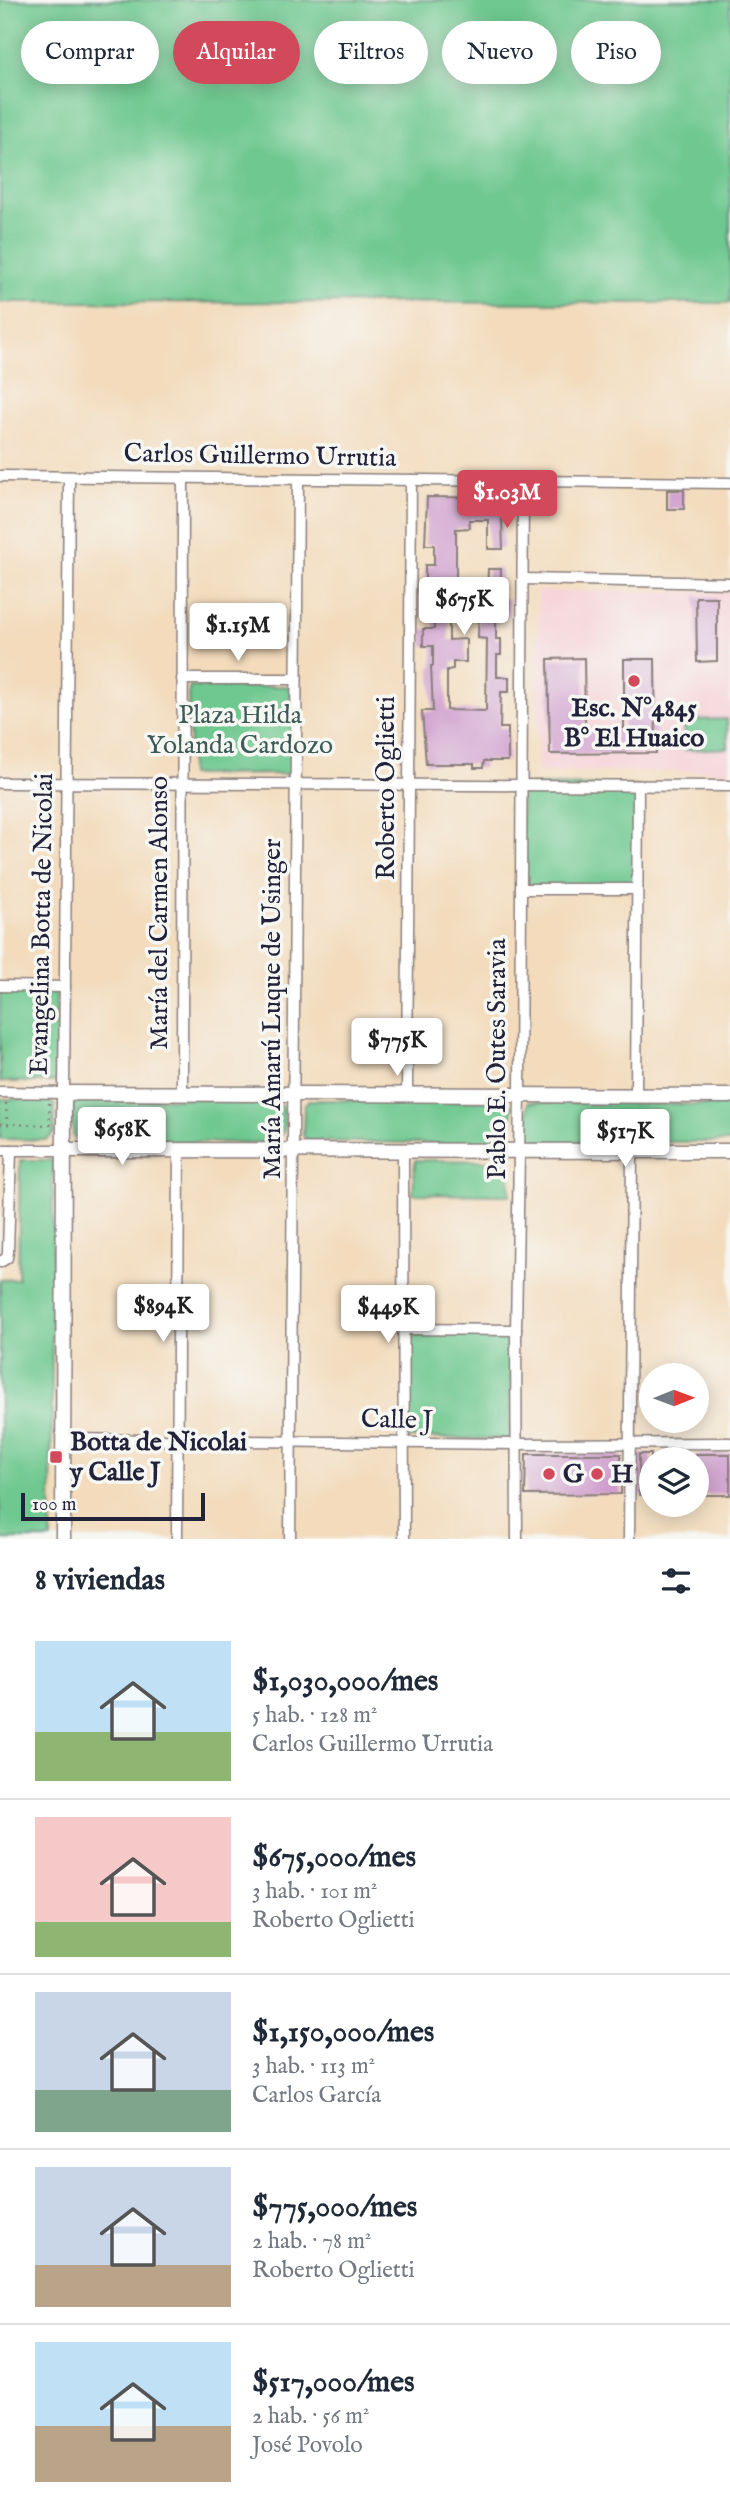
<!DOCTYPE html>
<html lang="es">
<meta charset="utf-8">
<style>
body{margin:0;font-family:"IM FELL English",serif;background:#f2f2f3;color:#1f2937;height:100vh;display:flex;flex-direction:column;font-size:26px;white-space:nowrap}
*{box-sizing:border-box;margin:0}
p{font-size:23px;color:#747a83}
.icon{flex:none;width:38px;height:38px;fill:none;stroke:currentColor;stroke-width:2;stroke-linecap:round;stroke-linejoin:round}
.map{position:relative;height:1539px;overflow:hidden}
.details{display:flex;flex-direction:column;background:#fff;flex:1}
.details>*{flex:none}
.guide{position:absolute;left:21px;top:21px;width:690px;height:63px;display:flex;gap:14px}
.needle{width:46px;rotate:89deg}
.tools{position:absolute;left:639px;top:1363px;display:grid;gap:14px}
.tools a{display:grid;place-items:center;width:70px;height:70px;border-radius:50%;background:#fff;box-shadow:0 4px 18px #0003;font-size:35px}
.scale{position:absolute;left:21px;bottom:18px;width:184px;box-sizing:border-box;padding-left:7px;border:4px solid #22223b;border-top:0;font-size:19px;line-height:24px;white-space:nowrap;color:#22223b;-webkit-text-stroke:5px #f6f6f2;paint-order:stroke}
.price{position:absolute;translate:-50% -60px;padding:0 16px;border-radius:7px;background:#fff;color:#222;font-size:23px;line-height:46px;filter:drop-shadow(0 2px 4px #0008)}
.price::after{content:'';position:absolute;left:50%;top:42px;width:21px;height:16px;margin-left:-10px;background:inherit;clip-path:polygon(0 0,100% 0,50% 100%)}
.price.on{background:#d1495b;color:#fff}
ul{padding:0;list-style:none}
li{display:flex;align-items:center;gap:21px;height:175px;padding:0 35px}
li+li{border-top:2px solid #e0e1e3}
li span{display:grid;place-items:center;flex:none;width:196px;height:140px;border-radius:0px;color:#555}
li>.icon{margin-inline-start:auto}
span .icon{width:84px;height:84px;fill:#fffc;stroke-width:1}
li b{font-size:30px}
h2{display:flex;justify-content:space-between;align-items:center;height:84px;padding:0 35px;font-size:30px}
.chip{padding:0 24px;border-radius:32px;background:#fff;box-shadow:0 4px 18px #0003;font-size:24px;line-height:63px}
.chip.on{background:#d1495b;color:#fff}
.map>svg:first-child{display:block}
</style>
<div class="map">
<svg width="730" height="1539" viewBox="0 0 730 1539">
<rect width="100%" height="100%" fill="#f6f6f2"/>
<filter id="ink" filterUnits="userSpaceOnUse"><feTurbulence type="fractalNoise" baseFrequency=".0143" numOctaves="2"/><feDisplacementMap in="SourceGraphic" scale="14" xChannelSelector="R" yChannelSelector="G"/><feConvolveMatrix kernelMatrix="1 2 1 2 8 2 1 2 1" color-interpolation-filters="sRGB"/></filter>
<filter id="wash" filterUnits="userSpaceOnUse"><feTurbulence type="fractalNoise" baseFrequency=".00686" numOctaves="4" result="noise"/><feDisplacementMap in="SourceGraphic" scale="28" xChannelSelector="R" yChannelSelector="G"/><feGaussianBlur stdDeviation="1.57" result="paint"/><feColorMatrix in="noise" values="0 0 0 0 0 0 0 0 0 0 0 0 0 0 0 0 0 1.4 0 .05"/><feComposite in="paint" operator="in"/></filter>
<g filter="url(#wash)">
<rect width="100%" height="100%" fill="#f3dbbc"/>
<path fill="#f7cfd5" d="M538 591 730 592V771L537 772Z"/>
<g fill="#6ec88f" stroke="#487565" stroke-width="2">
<path d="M0 0H730V303L0 302Z"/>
<path d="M291 686 292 774 190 775 189 687Z"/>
<path d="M727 719 728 748 685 750 684 720Z"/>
<path d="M522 785 638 786 637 889H521Z"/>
<path d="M0 991H56L57 1082H0Z"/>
<path d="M81 1098 272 1099 283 1107C285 1125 288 1133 271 1143L83 1141 73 1136 72 1106Z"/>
<path d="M0 1099H48L55 1106 54 1133 47 1140 0 1139Z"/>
<path d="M309 1100 504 1101 512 1106V1137L503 1145 309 1141 303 1136 304 1105Z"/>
<path d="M528 1102 730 1105V1142H527Z"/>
<path d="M20 1160H53L51 1539H0V1280L18 1279Z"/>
<path d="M415 1160 510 1161V1195L413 1194Z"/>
<path d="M410 1334 511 1335 510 1439 409 1438Z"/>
</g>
<g id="blocks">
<g fill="#cf9dcd">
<rect x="667" y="490" width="17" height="19"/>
<path d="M427 497 511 498 512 515H508V519H502L503 549H488V520H469L470 528 456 529V582H449V640L466 639V662H453V669L447 670V710L486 711 487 639 478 638 479 604H468V594H487L488 569H501L500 599H509V616H496V639H501V655H497V677H509V692H501L500 728H508V761H484L483 768H474V764H426L422 711H433L431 666H433V646H423V629H434V597H425V565H434V545H425Z"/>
<path d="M696 597H717V661L697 662Z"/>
<path d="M584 658 585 728H624V659H655L656 753 550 754 548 659Z"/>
<path d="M526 1454H621V1494L525 1495Z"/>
<rect x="639" y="1454" width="12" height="41"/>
<rect x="696" y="1454" width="34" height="41"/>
</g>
</g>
</g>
<g filter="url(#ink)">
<use href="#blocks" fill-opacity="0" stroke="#8a7e7c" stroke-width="2"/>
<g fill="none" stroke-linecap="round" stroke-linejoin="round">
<defs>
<g id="minor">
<path d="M0 476 730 483"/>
<path d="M523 579 730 583"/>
<path d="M182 679H295"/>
<path d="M0 783 730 786"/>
<path d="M521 889H637"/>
<path d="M0 986 65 987"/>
<path d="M0 1092 64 1093 69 477"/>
<path d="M182 1094 183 479"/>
<path d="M407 1095 411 480"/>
<path d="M636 1096 638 786"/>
<path d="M0 1150H65"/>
<path d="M403 1150 404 1539"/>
<path d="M0 1262 7 1258 8 1252 11 1150"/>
<path d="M404 1329 516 1330"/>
<path d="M63 1439 517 1444 730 1443"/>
<path d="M177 1539 179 1149"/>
<path d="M290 1539 298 480"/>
<path d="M517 1539 516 1330 520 1095 523 482"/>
<path d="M629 1539 632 1151"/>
</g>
<g id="tertiary">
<path d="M65 1150 730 1151"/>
<path d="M63 1539 64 1093 730 1096"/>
</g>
</defs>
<use href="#minor" stroke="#8a7e7c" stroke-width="13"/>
<use href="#tertiary" stroke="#8a7e7c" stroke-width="17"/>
<g stroke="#8a7e7c" stroke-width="2.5" stroke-dasharray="2 5" stroke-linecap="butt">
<path d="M6 1103 7 1124"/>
<path d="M49 1103 50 1125"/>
<path d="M0 1124 53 1125"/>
</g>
<use href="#minor" stroke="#fff" stroke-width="10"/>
<use href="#tertiary" stroke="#fff" stroke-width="14"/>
</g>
</g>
<g fill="#d1495b" stroke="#f6f6f2" stroke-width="2.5">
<circle cx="634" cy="681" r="7"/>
<rect x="49" y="1450" width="14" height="14" rx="3.5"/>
<circle cx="549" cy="1474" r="7"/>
<circle cx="597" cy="1474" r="7"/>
</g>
<g text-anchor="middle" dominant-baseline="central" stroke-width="7" stroke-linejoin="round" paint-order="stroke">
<g font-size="26" fill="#22223b" stroke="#f6f6f2">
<text transform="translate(260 456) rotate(1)">Carlos Guillermo Urrutia</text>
<text transform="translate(386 788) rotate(-90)">Roberto Oglietti</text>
<text transform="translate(159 913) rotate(-90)">María del Carmen Alonso</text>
<text transform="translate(42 924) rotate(-89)">Evangelina Botta de Nicolai</text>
<text transform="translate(272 1009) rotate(-90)">María Amarú Luque de Usinger</text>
<text transform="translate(497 1059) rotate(-90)">Pablo E. Outes Saravia</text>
<text transform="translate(397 1420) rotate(1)">Calle J</text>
</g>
<g font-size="26" font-weight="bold" fill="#22223b" stroke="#f6f6f2" text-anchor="start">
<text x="634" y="708" text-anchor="middle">Esc. N°4845<tspan x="634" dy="30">B° El Huaico</tspan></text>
<text x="70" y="1442">Botta de Nicolai<tspan x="70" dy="30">y Calle J</tspan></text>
<text x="563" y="1474">G</text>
<text x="611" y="1474">H</text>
</g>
<g font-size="26" fill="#3d5c58" stroke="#f6f6f2">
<text x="240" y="715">Plaza Hilda<tspan x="240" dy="30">Yolanda Cardozo</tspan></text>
</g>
</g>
</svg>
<div class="tools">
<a><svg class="needle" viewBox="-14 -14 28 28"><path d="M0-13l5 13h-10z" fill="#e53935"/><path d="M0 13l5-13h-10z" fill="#747a83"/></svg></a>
<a><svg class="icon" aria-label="layers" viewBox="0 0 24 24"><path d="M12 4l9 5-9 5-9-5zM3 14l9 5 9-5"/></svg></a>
</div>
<div class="scale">100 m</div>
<b class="price on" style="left:507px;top:530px">$1.03M</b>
<b class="price" style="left:464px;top:637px">$675K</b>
<b class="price" style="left:238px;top:663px">$1.15M</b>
<b class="price" style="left:397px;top:1078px">$775K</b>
<b class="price" style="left:122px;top:1167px">$658K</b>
<b class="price" style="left:625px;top:1169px">$517K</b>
<b class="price" style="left:163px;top:1344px">$894K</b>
<b class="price" style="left:388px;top:1345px">$449K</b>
<div class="guide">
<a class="chip">Comprar</a>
<a class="chip on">Alquilar</a>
<a class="chip">Filtros</a>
<a class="chip">Nuevo</a>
<a class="chip">Piso</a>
</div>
</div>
<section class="details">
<h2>8 viviendas<svg class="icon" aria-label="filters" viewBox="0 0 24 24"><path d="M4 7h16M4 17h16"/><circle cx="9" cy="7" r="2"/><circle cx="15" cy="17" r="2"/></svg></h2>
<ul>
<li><span style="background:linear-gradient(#bfe0f5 65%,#8fb573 0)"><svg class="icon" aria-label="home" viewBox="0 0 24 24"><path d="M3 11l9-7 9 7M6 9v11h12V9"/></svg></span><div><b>$1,030,000/mes</b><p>5 hab. · 128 m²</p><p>Carlos Guillermo Urrutia</p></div></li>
<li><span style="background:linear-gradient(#f6c9c9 75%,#8fb573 0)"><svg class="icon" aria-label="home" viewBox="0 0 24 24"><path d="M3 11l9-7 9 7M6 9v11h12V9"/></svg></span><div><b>$675,000/mes</b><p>3 hab. · 101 m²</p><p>Roberto Oglietti</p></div></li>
<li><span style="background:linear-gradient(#c9d6e8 70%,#7fa58c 0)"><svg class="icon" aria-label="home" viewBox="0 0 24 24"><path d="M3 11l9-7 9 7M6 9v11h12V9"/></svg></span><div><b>$1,150,000/mes</b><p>3 hab. · 113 m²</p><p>Carlos García</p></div></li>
<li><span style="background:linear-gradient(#c9d6e8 70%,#b9a48a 0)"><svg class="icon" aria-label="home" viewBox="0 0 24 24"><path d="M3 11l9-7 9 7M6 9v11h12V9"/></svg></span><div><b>$775,000/mes</b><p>2 hab. · 78 m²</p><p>Roberto Oglietti</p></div></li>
<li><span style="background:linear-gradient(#bfe0f5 60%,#b9a48a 0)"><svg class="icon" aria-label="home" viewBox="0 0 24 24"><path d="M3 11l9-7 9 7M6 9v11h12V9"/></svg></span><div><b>$517,000/mes</b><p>2 hab. · 56 m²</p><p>José Povolo</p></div></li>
</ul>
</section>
